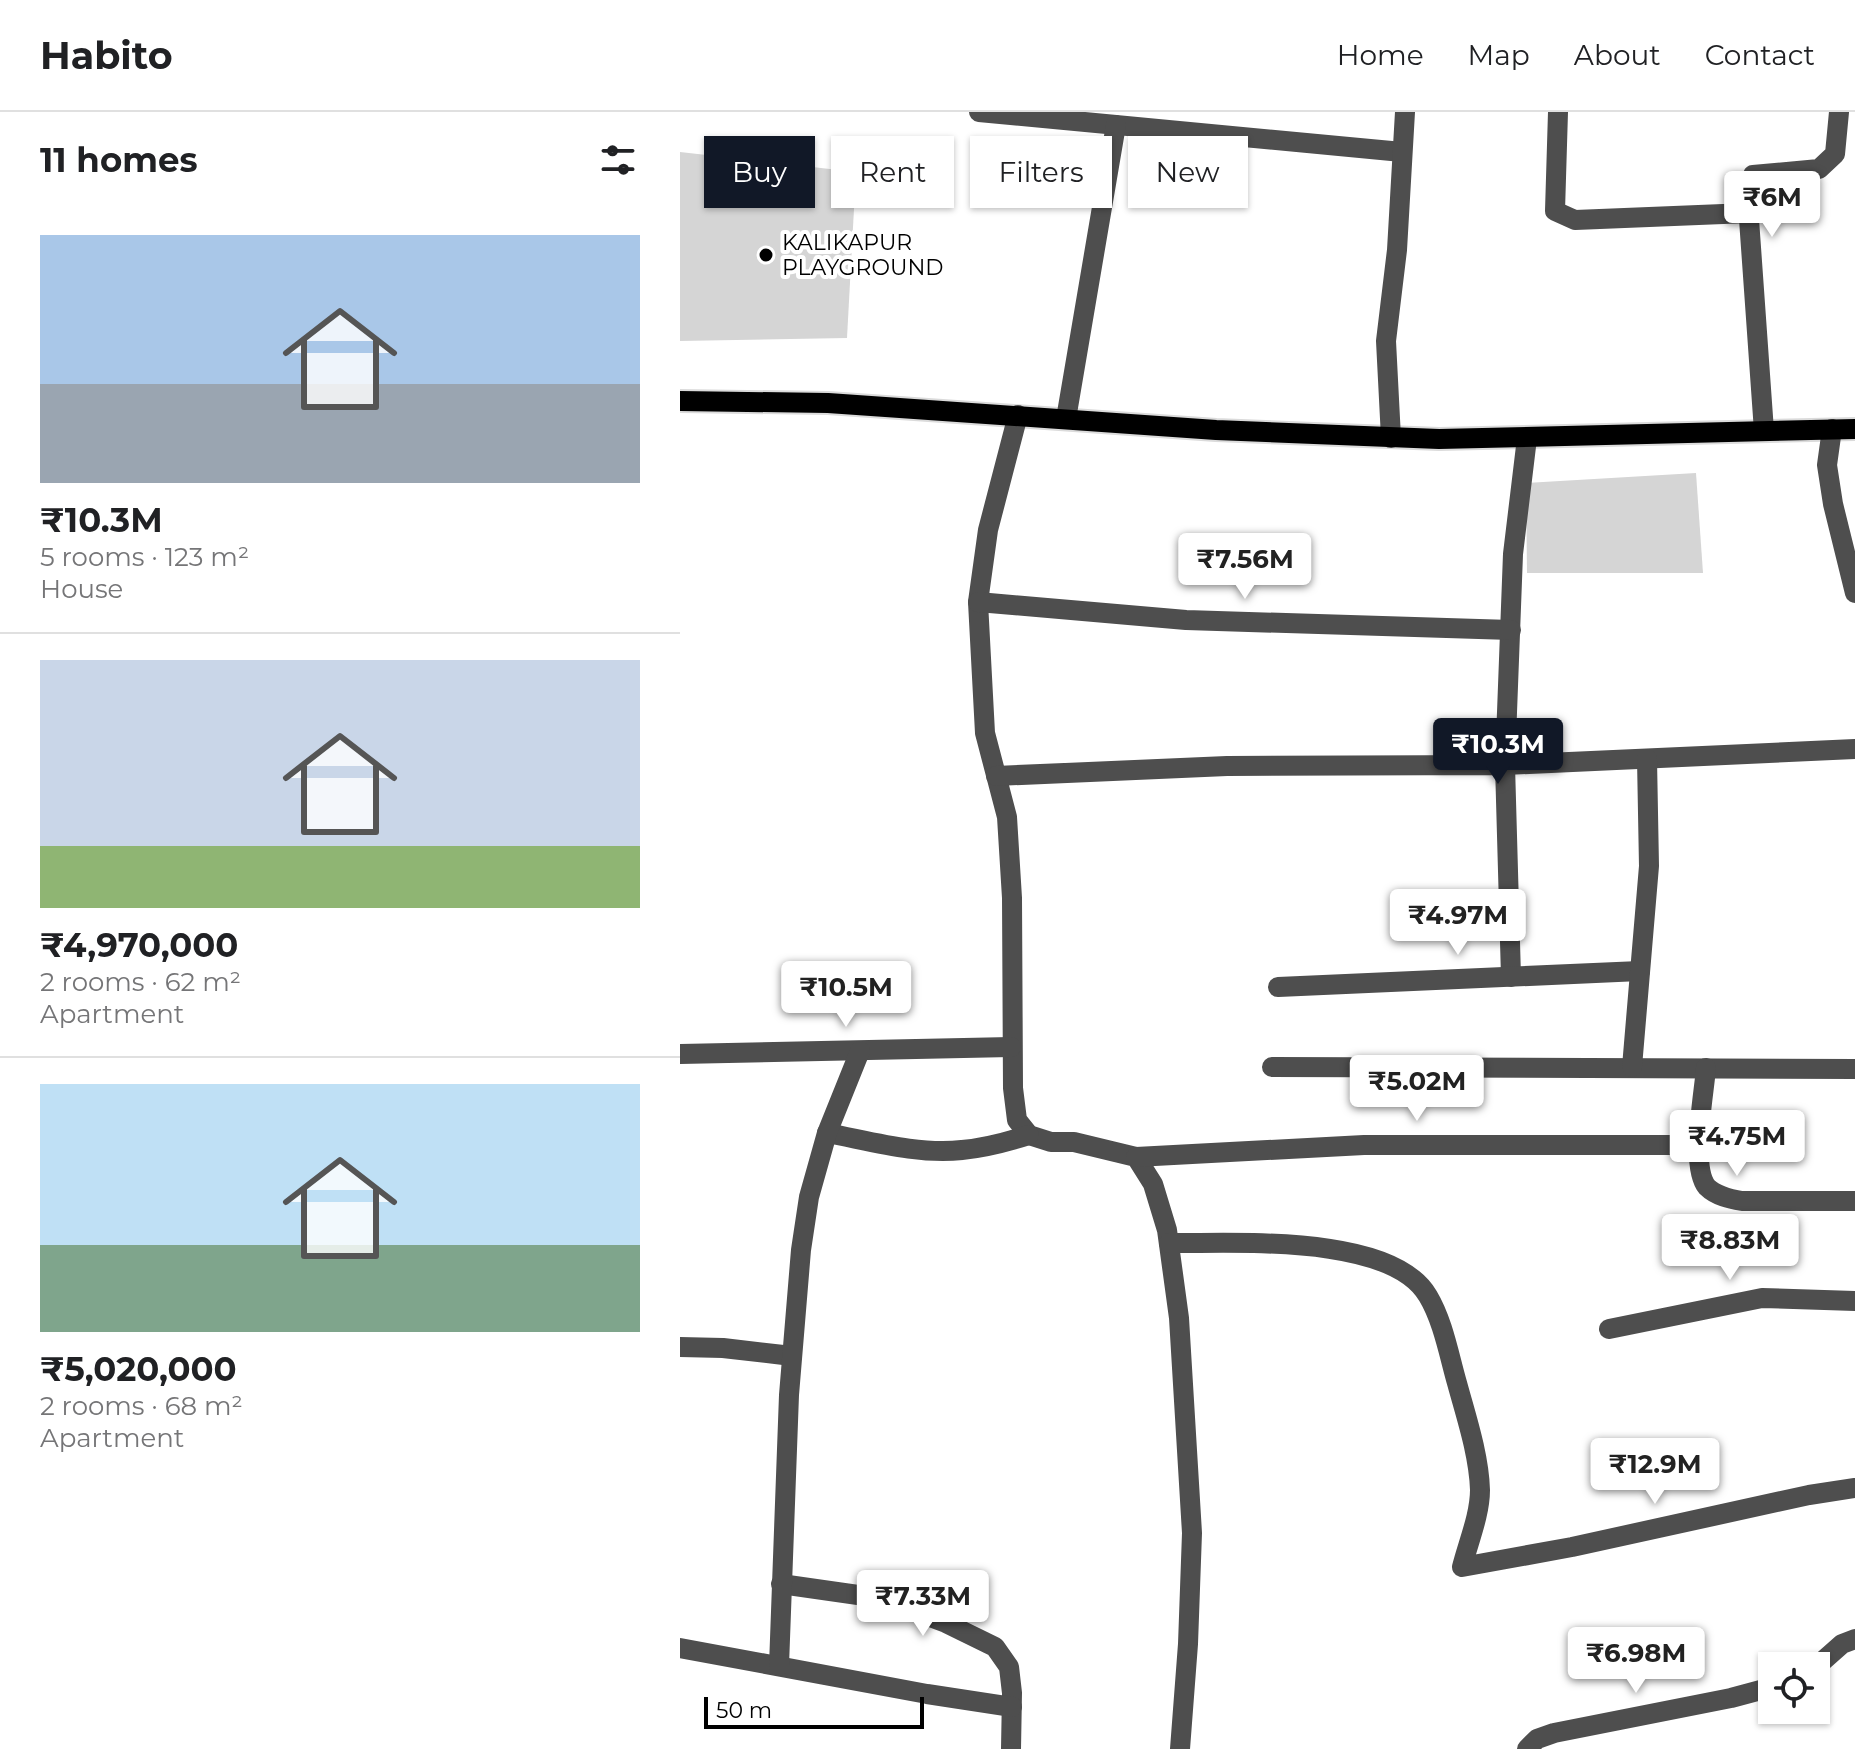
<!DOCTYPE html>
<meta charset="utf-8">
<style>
body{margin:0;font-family:Montserrat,sans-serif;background:#f6f6f6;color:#202124;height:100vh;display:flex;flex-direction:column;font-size:30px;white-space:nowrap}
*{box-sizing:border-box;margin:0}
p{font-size:26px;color:#757577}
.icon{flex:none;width:44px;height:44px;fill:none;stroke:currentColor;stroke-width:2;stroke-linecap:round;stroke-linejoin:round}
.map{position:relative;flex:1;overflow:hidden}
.drawer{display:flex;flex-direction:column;background:#fff;width:680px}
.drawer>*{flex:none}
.hud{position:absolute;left:24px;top:24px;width:760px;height:72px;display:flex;gap:16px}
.fabs{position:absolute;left:1078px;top:1540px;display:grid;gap:16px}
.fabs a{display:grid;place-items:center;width:72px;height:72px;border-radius:0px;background:#fff;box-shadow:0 2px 6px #0004;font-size:40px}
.scale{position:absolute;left:24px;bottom:20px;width:220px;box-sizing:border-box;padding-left:8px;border:4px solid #000;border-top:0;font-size:22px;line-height:28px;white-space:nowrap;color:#000;-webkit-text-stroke:6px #fff;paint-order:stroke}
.price{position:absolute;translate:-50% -68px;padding:0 18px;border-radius:8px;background:#fff;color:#222;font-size:26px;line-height:52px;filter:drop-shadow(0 2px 4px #0008)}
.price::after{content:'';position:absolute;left:50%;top:48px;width:24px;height:18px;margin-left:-12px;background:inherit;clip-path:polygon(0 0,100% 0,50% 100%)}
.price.selected{background:#111827;color:#fff}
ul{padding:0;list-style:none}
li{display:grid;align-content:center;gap:16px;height:424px;padding:0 40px}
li+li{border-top:2px solid #e0e0e0}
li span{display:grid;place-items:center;height:248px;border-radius:0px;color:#555}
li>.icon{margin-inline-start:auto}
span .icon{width:144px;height:144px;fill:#fffc;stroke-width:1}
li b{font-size:34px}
h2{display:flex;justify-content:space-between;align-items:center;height:96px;padding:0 40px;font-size:34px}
.pill{padding:0 28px;border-radius:0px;background:#fff;box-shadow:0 2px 6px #0004;font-size:28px;line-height:72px}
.pill.selected{background:#111827;color:#fff}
header{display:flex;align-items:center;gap:48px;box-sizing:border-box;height:112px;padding:0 40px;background:#fff;border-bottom:2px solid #e0e0e0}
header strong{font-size:38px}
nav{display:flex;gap:44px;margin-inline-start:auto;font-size:28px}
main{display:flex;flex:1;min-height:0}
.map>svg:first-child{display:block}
</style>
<header>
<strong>Habito</strong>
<nav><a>Home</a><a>Map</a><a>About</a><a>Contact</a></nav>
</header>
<main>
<section class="drawer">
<h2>11 homes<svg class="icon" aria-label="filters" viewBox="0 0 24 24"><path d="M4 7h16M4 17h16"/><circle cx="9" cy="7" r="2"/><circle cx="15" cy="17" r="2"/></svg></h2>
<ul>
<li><span style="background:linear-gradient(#a9c7e8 60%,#9aa5b1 0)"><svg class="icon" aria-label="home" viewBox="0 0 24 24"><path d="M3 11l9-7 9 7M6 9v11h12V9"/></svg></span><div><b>₹10.3M</b><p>5 rooms · 123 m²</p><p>House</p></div></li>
<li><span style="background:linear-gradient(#c9d6e8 75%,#8fb573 0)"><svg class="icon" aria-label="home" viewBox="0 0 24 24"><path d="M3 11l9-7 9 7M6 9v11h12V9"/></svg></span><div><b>₹4,970,000</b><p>2 rooms · 62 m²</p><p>Apartment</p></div></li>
<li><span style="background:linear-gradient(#bfe0f5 65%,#7fa58c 0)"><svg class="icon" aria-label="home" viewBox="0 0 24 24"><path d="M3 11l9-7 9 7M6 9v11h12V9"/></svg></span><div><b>₹5,020,000</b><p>2 rooms · 68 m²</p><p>Apartment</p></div></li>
</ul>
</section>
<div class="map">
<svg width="1175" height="1637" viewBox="0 0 1175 1637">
<rect width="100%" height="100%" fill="#fff"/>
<g fill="#d5d5d5">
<path d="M0 40 176 60 167 226 0 229Z"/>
<path d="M1016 361 1023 461H847L846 371Z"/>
</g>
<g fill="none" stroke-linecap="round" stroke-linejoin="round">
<defs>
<path id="major" d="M0 289 148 291 536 318 759 327 1175 317"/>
</defs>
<use href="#major" stroke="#dbdbdb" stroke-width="24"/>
<g stroke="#4e4e4e" stroke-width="20">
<path d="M299 0 722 40"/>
<path d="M878 0 875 99 895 108 1068 101"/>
<path d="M338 303 308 418 298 490 305 621 327 705 332 786 333 976 337 1008 349 1023 371 1030H394L456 1045 473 1072 487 1118 499 1206 512 1421 508 1532 500 1637"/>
<path d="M386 307 436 13"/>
<path d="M1152 317 1147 353 1153 392 1175 481"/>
<path d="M1084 319 1067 79 1073 63 1139 57 1155 42 1159 0"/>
<path d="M711 326 706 229 717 138 725 0"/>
<path d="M847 326 833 442 825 653 1175 637"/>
<path d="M298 490 506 508 831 518"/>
<path d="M316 664 547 654 825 653 831 865"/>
<path d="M598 875 960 859"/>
<path d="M0 942 331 935"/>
<path d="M592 955 1175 957"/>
<path d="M952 955 969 754 967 647"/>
<path d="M1026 956C1024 983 1010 1054 1027 1075 1036 1084 1050 1087 1062 1089H1175"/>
<path d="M147 1021C190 1029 238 1043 282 1038 305 1036 327 1030 349 1023"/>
<path d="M456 1045 684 1033H1020"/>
<path d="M489 1131C554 1132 711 1121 748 1184 763 1209 769 1243 777 1271 786 1304 799 1343 800 1378 800 1403 788 1431 782 1455L892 1435 1129 1383 1175 1376"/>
<path d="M929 1217 1082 1186 1175 1189"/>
<path d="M0 1235 43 1236 112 1244"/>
<path d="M101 1472 199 1486 266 1511 315 1535 329 1555 332 1581 331 1637"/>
<path d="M0 1536 247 1582 332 1595"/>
<path d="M99 1554 109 1283 121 1138 129 1085 147 1021 180 939"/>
<path d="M1136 1555 1162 1532 1175 1527"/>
<path d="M847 1637 857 1627 874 1621 1051 1586 1092 1575"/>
</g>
<use href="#major" stroke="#000" stroke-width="20"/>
</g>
<circle fill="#000" stroke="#fff" stroke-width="3" cx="86" cy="143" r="8"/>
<g text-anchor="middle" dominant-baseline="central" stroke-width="8" stroke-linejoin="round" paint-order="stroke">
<g font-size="22" fill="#000" stroke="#fff" text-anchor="start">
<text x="102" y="130">KALIKAPUR<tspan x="102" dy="25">PLAYGROUND</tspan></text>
</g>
</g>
</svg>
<div class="fabs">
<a><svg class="icon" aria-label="locate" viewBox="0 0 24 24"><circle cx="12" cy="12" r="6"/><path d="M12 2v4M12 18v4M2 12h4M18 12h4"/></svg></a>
</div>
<div class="scale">50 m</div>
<b class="price" style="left:1092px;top:127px">₹6M</b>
<b class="price" style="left:565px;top:489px">₹7.56M</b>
<b class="price selected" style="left:818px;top:674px">₹10.3M</b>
<b class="price" style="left:778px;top:845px">₹4.97M</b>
<b class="price" style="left:166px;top:917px">₹10.5M</b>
<b class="price" style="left:737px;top:1011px">₹5.02M</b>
<b class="price" style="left:1057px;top:1066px">₹4.75M</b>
<b class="price" style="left:1050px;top:1170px">₹8.83M</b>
<b class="price" style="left:975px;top:1394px">₹12.9M</b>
<b class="price" style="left:243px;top:1526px">₹7.33M</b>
<b class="price" style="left:956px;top:1583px">₹6.98M</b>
<div class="hud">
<a class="pill selected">Buy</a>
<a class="pill">Rent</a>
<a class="pill">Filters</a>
<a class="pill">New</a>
</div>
</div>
</main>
